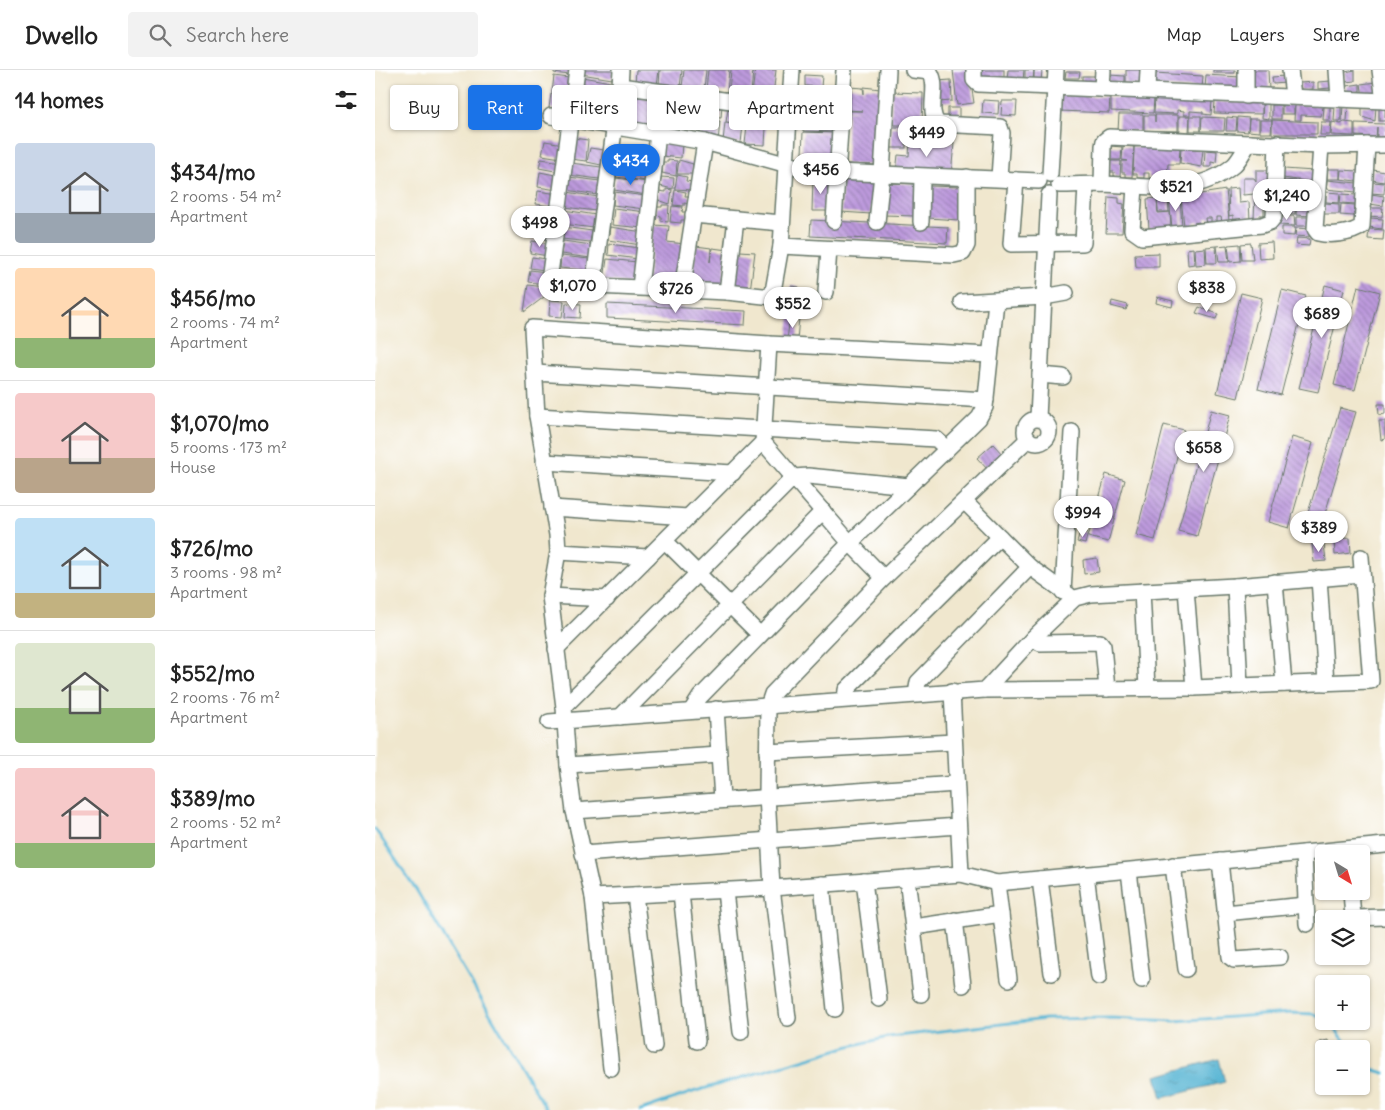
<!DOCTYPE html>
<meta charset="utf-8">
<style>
body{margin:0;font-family:Delius,sans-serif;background:#f2f2f2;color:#222;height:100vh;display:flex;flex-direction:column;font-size:19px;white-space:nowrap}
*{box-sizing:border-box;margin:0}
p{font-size:16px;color:#767676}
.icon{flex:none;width:28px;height:28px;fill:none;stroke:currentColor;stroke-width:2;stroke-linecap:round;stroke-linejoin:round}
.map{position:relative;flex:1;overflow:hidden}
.panel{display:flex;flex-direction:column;background:#fff;width:375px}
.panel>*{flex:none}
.guide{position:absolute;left:15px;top:15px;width:475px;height:45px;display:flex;gap:10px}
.needle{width:32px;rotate:142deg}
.buttons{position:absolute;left:940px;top:775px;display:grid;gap:10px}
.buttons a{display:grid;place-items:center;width:55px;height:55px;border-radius:5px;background:#fff;box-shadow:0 1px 4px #0004;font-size:25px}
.price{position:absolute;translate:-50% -42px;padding:0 11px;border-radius:18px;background:#fff;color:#222;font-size:16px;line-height:32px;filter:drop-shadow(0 1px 2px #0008)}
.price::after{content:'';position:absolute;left:50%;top:30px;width:15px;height:11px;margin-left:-8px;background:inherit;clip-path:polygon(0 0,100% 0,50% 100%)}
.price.active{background:#1a73e8;color:#fff}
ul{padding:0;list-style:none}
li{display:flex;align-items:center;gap:15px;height:125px;padding:0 15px}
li+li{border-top:1px solid #e0e0e0}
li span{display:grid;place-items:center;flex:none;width:140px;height:100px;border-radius:5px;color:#555}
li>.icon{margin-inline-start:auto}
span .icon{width:60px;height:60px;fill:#fffc;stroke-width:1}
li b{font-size:21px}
h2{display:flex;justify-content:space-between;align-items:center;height:60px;padding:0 15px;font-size:21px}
.pill{padding:0 18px;border-radius:5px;background:#fff;box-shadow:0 1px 4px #0004;font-size:18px;line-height:45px}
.pill.active{background:#1a73e8;color:#fff}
header{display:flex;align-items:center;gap:30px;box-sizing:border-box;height:70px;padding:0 25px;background:#fff;border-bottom:1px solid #e0e0e0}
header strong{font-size:24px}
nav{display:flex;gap:28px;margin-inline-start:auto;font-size:18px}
.search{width:350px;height:45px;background:#f2f2f2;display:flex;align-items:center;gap:12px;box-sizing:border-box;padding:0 18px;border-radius:5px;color:#767676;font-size:19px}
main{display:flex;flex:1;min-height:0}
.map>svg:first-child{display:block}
</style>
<header>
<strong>Dwello</strong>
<div class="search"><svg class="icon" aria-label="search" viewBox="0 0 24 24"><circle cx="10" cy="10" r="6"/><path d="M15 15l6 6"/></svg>Search here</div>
<nav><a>Map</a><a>Layers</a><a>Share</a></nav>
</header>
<main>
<section class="panel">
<h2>14 homes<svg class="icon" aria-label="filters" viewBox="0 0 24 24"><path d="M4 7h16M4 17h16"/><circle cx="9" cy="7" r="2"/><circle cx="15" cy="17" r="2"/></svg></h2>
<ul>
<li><span style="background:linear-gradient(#c9d6e8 70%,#9aa5b1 0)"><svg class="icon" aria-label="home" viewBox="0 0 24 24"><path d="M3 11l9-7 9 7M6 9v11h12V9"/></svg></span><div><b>$434/mo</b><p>2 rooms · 54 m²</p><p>Apartment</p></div></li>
<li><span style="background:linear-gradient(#ffd9b3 70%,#8fb573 0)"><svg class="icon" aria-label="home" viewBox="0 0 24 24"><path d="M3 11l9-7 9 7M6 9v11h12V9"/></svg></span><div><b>$456/mo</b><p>2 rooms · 74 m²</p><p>Apartment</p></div></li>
<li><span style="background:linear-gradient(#f6c9c9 65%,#b9a48a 0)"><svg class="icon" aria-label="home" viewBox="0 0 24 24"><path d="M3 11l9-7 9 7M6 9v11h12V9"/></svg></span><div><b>$1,070/mo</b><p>5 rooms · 173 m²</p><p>House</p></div></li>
<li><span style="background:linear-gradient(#bfe0f5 75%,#c2b280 0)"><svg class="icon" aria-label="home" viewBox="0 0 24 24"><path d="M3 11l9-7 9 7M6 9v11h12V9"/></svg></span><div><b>$726/mo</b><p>3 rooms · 98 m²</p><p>Apartment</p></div></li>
<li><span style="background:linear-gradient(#dfe7d0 65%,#8fb573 0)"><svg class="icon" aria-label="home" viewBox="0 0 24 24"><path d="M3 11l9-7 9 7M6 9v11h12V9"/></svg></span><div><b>$552/mo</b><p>2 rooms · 76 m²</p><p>Apartment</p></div></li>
<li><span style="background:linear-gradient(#f6c9c9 75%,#8fb573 0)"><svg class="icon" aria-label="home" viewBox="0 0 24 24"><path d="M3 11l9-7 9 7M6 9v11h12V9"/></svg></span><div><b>$389/mo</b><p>2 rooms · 52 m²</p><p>Apartment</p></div></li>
</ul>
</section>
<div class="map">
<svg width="1010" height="1040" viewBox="0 0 1010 1040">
<defs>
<pattern id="water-ripples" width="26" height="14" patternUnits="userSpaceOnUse" patternTransform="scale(1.25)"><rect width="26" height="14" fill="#55b4d3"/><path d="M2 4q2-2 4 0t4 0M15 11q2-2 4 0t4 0" fill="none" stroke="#4694ac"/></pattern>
<pattern id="building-back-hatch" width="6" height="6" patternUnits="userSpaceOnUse" patternTransform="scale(1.25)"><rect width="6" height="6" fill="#bd9add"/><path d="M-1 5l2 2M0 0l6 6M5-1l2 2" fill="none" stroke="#997fb4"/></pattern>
</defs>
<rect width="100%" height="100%" fill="#fff"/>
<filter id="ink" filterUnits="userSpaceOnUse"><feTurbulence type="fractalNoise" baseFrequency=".02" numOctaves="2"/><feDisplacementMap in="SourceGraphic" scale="10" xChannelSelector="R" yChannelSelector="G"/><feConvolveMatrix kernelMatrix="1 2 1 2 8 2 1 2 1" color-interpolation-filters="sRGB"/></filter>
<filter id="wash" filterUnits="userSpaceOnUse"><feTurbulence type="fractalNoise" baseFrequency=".0096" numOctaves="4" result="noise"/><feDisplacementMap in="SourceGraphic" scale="20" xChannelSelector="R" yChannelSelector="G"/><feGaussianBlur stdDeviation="1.12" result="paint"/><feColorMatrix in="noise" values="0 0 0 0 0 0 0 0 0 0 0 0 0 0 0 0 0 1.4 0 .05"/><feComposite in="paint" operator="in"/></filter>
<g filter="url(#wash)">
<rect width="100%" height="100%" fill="#f0e7ce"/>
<path fill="url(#water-ripples)" stroke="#3a7884" d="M844 989 850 1012 787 1028 781 1006Z"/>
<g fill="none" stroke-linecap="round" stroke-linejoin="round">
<g stroke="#55b4d3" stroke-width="3">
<path d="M0 759 42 821 172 1040"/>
<path d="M954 951 976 979"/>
<path d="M986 991 992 998 1010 1003"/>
<path d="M266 1040 321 1021 471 977 514 967 671 949 736 948 800 951 916 943 939 944 949 949"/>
</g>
</g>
<g id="blocks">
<g fill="url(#building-back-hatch)">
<path d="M179 0H194V5L179 3Z"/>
<path d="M207 0H238L237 9 206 4Z"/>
<path d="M261 0H284L282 15 260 13Z"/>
<path d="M285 0H307L305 17 284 15Z"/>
<path d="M309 0H331L329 19 307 17Z"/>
<path d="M333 0H354L352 22 331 20Z"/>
<path d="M356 0H378L376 24 354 22Z"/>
<path d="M380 0H401L398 26 377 24Z"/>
<path d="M578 0H594L599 33 582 35Z"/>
<rect x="605" y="0" width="24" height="9"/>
<path d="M633 0H649L648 10 632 9Z"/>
<path d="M650 0H659L658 11H650Z"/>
<path d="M659 0H667L666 12 659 11Z"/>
<path d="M751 0H767V15L751 14Z"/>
<rect x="838" y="0" width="22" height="3"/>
<path d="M877 0H893L894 20 878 22Z"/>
<path d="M980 0V11L970 12V2Z"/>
<path d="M691 2H705L704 8H690Z"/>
<path d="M780 3 828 6 827 19 779 16Z"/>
<path d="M430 5 447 6 446 17 430 16Z"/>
<path d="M734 5 750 6V13L734 12Z"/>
<path d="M831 5 866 7 865 20 830 18Z"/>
<path d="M179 6 194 8 192 25 177 23Z"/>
<rect x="707" y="6" width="14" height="6"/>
<path d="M910 6 911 13 898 14 897 7Z"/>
<path d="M207 7 236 12 233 28 204 24Z"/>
<path d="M576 10 577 31 563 32 562 11Z"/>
<path d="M956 11V18L943 19V12Z"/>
<path d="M938 12V19L926 20 925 13Z"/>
<path d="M1001 12 1002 25 988 27 986 14Z"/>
<path d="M985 14V21L972 23 971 16Z"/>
<path d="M474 17 488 18 489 24V17L505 19 502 95 471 94 473 41H488L473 40Z"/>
<path d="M429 21 461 23V37L429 36Z"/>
<path d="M517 22 548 23 547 55H516Z"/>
<path d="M176 24 191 27 189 41 174 38Z"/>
<path d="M686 25 735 27 734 43 685 41Z"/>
<path d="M206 26 233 30 231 45 204 41Z"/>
<path d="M254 26 276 28 273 60 252 58Z"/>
<path d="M278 28 300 30 297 60 275 59Z"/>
<path d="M736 28H779L778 43 736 41Z"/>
<path d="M780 28 837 30 836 45 828 44V42L815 41V45H809V41L802 40V44L779 43Z"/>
<path d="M608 30 624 31 623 44 607 43Z"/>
<path d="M305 31 326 33 325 48 303 47Z"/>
<path d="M627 31H642L641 46 626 45Z"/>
<path d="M840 32 887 33V44L839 43Z"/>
<path d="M328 33 347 35 346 48 326 47Z"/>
<path d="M888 33H894V49L887 48Z"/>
<rect x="897" y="35" width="9" height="14"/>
<rect x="907" y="35" width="12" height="9"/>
<path d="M920 35H947L946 46 926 45V50H919Z"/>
<path d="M968 35 973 36 972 51 967 50Z"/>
<path d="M949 36H955V50H948Z"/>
<path d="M960 36H966V51H959Z"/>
<path d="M987 36H1001L1000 51 987 47Z"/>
<rect x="1004" y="36" width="6" height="15"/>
<path d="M429 38 462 39 460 62 428 61Z"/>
<rect x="573" y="38" width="11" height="13"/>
<path d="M353 39 370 40 369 54 351 52Z"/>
<path d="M373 43 393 44 392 55 372 54Z"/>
<path d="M744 44H768V61H743Z"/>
<path d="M769 45H780V52V45H803V61H769Z"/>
<path d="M804 46H815L814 62 804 61Z"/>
<rect x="815" y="46" width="11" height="15"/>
<path d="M827 47 850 48 849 61H826Z"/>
<path d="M852 47 862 48 861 61H851Z"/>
<path d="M863 47 874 48 873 62 862 61Z"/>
<path d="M874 49H884V62L873 61Z"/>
<path d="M326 50 345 51 343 72 325 70Z"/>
<path d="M885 50H897L896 63H885Z"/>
<path d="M897 50 942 52V64H897Z"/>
<path d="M946 52H956L955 65H945Z"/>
<path d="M957 52 966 54 969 52 979 53V66L956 65Z"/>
<path d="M350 53 368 55 366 73 348 71Z"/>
<path d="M980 53 1010 54V68H1002V57L1001 67 980 66Z"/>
<path d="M372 56 391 57 390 75 370 74Z"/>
<rect x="516" y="57" width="15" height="21"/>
<path d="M428 62 461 63 460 98 443 97 444 85 427 84Z"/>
<path d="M198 68 213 70 211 91 195 89Z"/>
<path d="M535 70 579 73 576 105 521 102 523 85 534 86Z"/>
<path d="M170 71 189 74 186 88 167 85Z"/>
<path d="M288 72 307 73 306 88 287 86Z"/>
<path d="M735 76 747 77 746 90H735Z"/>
<path d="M748 76 759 77 757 107H750V103H747V91H753L747 90Z"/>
<path d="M771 76 805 78 804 94H793L792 107 774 108V103H769V108H762V104H758L759 77Z"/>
<path d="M806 77 828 80 826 97 805 93Z"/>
<path d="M215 78 229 80 226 95 212 92Z"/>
<path d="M243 79 276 84 271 111 241 107 243 94 249 95 241 93Z"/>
<path d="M830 80 842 81 841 93 836 92V97H829Z"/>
<path d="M166 89 187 92 185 102 164 98Z"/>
<path d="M293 90 302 91 301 106 287 103 288 92H293Z"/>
<path d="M304 90 318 94 317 104H302Z"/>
<path d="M735 91H746L745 107 739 106V102H735Z"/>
<path d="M196 93 226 97 224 109 194 105Z"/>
<path d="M909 99 939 101 938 112 908 108Z"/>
<rect x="952" y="99" width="13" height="10"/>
<path d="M881 100H893V105H897V111H891V116H896L895 123H891V128H896L895 134H889V145H885V149H879L880 124 868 125V108H879L881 111Z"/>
<path d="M966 100 983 101 981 111 965 109Z"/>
<path d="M998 100 1010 102 1009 112 997 110Z"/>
<path d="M165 102 185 106 182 120 163 117Z"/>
<path d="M302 105 312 107 311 111 318 112 317 120 300 119Z"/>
<path d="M194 107 225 111 223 125 192 120Z"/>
<path d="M286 107 299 108 298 119 285 116Z"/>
<path d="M241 108 273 112 272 125 239 120Z"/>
<path d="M438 108 455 109 453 141H437Z"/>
<path d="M467 110 498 111 496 144 466 142Z"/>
<path d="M908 110 921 111 920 144H906L907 133 918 134 907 132Z"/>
<path d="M952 110 982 113 981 122 951 119Z"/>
<path d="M922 111 939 113 938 123 921 121Z"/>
<path d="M997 112 1010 113 1009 124 996 123Z"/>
<path d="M511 113 542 114 540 146 509 145Z"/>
<path d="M554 116 586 117 584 150 553 148Z"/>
<path d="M863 118 864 133 874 132 875 150 858 153V145L854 146 853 119Z"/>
<path d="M291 119 297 120 295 134 283 130 284 121 291 122Z"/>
<path d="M300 120 311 122 310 126H316L314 134 309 133V136L298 135Z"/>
<path d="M851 120 854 151 847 152 846 147H842V152L836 153V148H830L831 155 824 156V152L819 153V157L809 156 806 127Z"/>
<path d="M163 121 183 124 180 137 161 134Z"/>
<path d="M192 122 223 127 221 141 190 137Z"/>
<path d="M239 122 271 126 269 139 238 135Z"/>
<path d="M922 122 938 123 937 146 921 145Z"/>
<path d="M951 122 965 123 964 133 951 132Z"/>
<path d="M966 124 982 125 981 134 965 133Z"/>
<path d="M996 124 1009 126 1008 136 995 134Z"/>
<path d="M733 127 744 128V133L749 134 747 163H731Z"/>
<path d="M793 127 794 142H783L782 128Z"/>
<path d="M805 127 807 157 797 158 794 128Z"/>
<path d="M782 128 783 143 795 142 796 158 774 159 772 129Z"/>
<path d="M950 133 964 134V144H949Z"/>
<path d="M966 134 980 135 979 146 965 145Z"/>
<path d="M287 135H294L293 152 286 151V146L281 145 282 137H287Z"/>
<path d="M297 136 308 137 307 142H313L312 150H306V153L295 152Z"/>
<path d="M162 137 179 140 178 151 160 148Z"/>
<path d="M239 138 270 142 268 158 237 155Z"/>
<path d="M993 138H1008L1007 147 993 146Z"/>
<path d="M189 140 221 145 219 158 187 154Z"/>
<path d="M905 146H919L920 156 905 155Z"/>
<path d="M921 147H936L935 156H921Z"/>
<path d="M995 148 1008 149 1007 159 994 157Z"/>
<path d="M436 150 573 157 572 173 435 166Z"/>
<path d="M160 151 177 154 174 169 158 166Z"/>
<path d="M279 155 294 156 292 172 310 174 305 217 272 214Z"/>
<path d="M188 157 217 161 215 172 187 169Z"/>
<path d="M235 157 268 162 266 175 233 170Z"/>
<path d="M907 157H920L919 166 907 165Z"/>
<path d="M921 158 935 159 934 167 920 166Z"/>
<path d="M994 159 1009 160 1008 170 993 169Z"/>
<path d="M922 168 935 169 934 176 921 175Z"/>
<path d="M157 171 175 174 173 186 155 183Z"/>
<path d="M188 171 217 175 216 188 186 184Z"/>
<path d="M897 172 898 188 884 189 883 173Z"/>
<path d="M876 173 878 190H867L866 174Z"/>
<path d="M234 174 265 178 263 189 233 185Z"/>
<path d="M865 174 866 191 855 192 853 175Z"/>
<path d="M852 175 854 192H844L842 176Z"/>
<path d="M321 176 336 178 335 192 337 178 353 180 347 220 316 216Z"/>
<path d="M841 176 842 193H832L831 177Z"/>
<path d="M818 178 819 194 813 195 812 179Z"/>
<path d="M830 178 831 194 821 195 820 179Z"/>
<path d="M365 181 380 182 375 221 360 219Z"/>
<path d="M784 183V197H761L760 184Z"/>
<path d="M186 186 214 189 213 201 185 198Z"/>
<path d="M157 187 172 189 170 200 155 198Z"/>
<path d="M232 189 262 192 259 214 229 210Z"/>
<path d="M155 200 171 202 170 214 153 212Z"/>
<path d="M153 215 170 217 169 227 149 242Z"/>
<path d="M950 215 969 220 943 322 924 318Z"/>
<path d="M416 216 424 217 423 226 415 225Z"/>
<path d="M983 216 1005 222 980 320 959 315Z"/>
<path d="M907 220 931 226 906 325 883 319Z"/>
<path d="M866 223 887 228 863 328 842 323Z"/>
<path d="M782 227 798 231 797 237 781 233Z"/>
<path d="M175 230 189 231 187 247 174 246Z"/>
<path d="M737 231 753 235 751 240 736 236Z"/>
<path d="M415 232 424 233 423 242 414 241Z"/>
<path d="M191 233 206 234 205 248 190 247Z"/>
<path d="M232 234 371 241 370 255 232 248Z"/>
<path d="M824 237 843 244 841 249 821 243Z"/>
<path d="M415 246 424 248 422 270H412Z"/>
<path d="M1003 334H1010V344L1004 345Z"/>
<path d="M965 338 981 342 945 460 929 456Z"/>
<path d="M836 340 855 345 822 466 803 461Z"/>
<path d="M1004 351H1010V369L1006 370Z"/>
<path d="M789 355 809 360 780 470 761 465Z"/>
<path d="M917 367 938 373 914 458 893 452Z"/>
<path d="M618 374 629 386 613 400 602 388Z"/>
<path d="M731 404 750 410 733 472 713 467Z"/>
<path d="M705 461 713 463 710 474 702 472Z"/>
<path d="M975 468 976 483 960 485 959 469Z"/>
<path d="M949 473 951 491 939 492 937 474Z"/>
<path d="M722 488 724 502 709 504 708 490Z"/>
<path d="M953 970 954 979H949V983H945L944 972Z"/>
</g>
</g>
</g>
<g filter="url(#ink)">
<use href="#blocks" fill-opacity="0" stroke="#68786a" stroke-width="1"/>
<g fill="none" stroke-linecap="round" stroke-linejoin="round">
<defs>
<g id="minor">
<path d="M202 0 174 211 177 214 352 222 397 227 406 176 417 0"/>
<path d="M538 0 555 2C565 17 551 40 563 54L625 57 627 63 624 108"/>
<path d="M599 0V10L603 14 1010 31"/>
<path d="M915 0 918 26"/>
<path d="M962 0 964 28"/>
<path d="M1005 0 1009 31"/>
<path d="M245 16 246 0"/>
<path d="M727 19 728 0"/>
<path d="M772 20 773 0"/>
<path d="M871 26V0"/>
<path d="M176 46 330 72 413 95 462 102 664 111"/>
<path d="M946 76 940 159 943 163C955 166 977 164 987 156L992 75"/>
<path d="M675 104 681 0"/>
<path d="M641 110 636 174 708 173 711 115"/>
<path d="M727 114 728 76 729 71 734 67 874 73"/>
<path d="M684 115C698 115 713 114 727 114 772 115 820 128 859 95 865 89 869 80 874 73L946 76 1010 75"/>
<path d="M760 117 757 160 767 167 887 155 895 152 899 147 902 73"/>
<path d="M318 145 407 153"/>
<path d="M459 151 469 0"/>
<path d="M502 152 507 104 513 0"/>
<path d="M546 152 547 107"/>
<path d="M406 176 579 185 588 183 592 175V107"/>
<path d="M218 217 245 16 415 39"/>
<path d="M265 217 283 64"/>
<path d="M307 220 330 72"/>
<path d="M352 222 361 149"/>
<path d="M451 222 454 179"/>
<path d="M587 232 669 227 691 223"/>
<path d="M394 274 388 372 475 473 509 508"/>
<path d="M160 303 611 330"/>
<path d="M665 305 688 307"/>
<path d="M162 346 561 369 572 379"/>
<path d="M663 348 674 125"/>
<circle cx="662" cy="361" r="12"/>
<path d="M169 392 358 403"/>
<path d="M590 432 655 497 694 525"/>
<path d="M177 438 313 447"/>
<path d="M290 471 385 565"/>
<path d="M183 482 273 487"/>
<path d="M944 508 951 613"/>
<path d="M900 512 909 614"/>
<path d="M811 519 819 618"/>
<path d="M767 521 772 618"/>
<path d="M688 522 697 362"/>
<path d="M175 526 232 529"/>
<path d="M658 568 665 573 725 572 728 576 732 619"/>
<path d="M181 579 388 372"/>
<path d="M865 616 996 611 986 487"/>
<path d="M610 620 819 618 865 616 860 516"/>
<path d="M577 621 586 804 622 813 1010 775"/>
<path d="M541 624 543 612 655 497"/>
<path d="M470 629 471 620 625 467"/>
<path d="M189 637 419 407 433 406 534 416"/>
<path d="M341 639 347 729"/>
<path d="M316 641 325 627 475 473 604 348 610 337 621 231"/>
<path d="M245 647 448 441"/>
<path d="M174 652 610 620 658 568 700 528 716 524 860 516 986 505"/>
<path d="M392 682 579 672"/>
<path d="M193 695 344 685"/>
<path d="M199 741 581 714"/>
<path d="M929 783 932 854"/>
<path d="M208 784 583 756"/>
<path d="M845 791 855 887 859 890 905 887"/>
<path d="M798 795 811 899"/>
<path d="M754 801 767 910"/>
<path d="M586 804 397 818 392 725 393 636 397 624 509 508 653 369"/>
<path d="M711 804 724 907"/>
<path d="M532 808 546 924"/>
<path d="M665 809 677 903"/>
<path d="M489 811 504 929"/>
<path d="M622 813 634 909"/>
<path d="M447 814 460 939"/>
<path d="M350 821 366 962"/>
<path d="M976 821 978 848 1010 847"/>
<path d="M306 823 322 971"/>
<path d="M260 825 279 976"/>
<path d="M218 827 397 818 413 948"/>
<path d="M850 843 931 835"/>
<path d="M580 850 588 915"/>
<path d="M539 857 626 844"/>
<path d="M236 998 218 827 199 741 193 695 189 637 175 526 183 482 182 465 162 346 157 258 394 274 615 285"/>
</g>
</defs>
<use href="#minor" stroke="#68786a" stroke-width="18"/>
<use href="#minor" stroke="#fff" stroke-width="15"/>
</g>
</g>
</svg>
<div class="buttons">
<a><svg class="needle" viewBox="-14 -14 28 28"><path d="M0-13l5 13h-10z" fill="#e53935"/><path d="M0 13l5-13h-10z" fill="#767676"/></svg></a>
<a><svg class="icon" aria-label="layers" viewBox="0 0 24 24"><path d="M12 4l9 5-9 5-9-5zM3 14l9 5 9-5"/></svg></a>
<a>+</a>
<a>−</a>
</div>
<b class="price" style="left:552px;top:88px">$449</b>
<b class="price active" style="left:256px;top:116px">$434</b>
<b class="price" style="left:446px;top:125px">$456</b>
<b class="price" style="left:801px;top:142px">$521</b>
<b class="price" style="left:912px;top:151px">$1,240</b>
<b class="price" style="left:165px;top:178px">$498</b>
<b class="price" style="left:198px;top:241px">$1,070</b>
<b class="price" style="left:832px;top:243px">$838</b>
<b class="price" style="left:301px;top:244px">$726</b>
<b class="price" style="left:418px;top:259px">$552</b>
<b class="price" style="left:947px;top:269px">$689</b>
<b class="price" style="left:829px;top:403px">$658</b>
<b class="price" style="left:708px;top:468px">$994</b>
<b class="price" style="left:944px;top:483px">$389</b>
<div class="guide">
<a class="pill">Buy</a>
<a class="pill active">Rent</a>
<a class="pill">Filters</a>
<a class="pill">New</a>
<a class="pill">Apartment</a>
</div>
</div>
</main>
